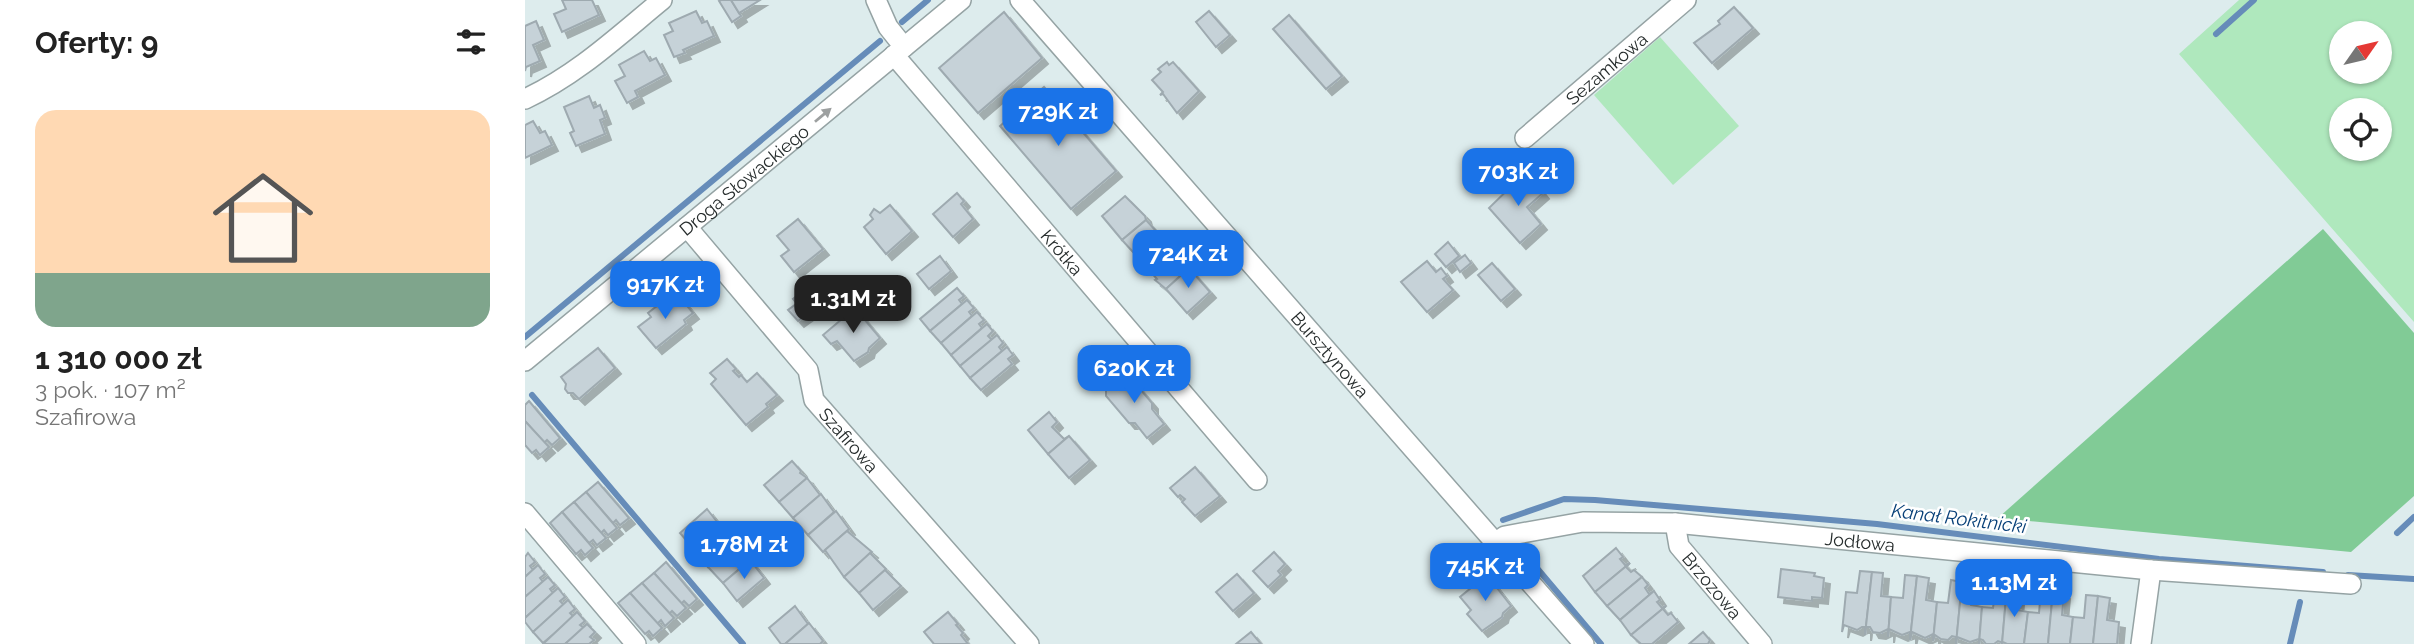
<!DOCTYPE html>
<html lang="pl">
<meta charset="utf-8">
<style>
body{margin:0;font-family:Raleway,sans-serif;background:#f2f2f2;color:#222;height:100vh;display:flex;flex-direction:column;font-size:26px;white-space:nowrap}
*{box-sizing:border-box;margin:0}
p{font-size:23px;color:#767676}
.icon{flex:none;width:38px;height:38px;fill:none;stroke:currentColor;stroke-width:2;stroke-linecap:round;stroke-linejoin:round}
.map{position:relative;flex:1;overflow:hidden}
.side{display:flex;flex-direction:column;background:#fff;width:525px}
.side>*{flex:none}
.needle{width:46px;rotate:56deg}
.controls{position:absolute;left:1804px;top:21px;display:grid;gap:14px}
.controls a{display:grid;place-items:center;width:63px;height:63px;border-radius:50%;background:#fff;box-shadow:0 2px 5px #0004;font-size:35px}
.price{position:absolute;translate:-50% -60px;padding:0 16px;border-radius:14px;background:#1a73e8;color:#fff;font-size:23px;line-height:46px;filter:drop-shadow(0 2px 4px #0008)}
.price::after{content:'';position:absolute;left:50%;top:42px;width:21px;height:16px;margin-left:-10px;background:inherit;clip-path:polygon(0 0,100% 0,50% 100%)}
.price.selected{background:#222;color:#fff}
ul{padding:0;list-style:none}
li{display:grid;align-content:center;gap:14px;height:371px;padding:0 35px}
li span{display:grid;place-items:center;height:217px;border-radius:21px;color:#555}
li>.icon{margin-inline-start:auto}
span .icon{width:126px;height:126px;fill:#fffc;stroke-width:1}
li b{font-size:30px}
h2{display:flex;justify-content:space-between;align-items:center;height:84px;padding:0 35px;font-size:30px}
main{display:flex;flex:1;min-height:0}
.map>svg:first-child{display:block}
</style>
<main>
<section class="side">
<h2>Oferty: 9<svg class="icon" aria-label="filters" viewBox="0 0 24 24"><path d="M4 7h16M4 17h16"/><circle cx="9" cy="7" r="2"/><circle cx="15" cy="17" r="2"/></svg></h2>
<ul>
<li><span style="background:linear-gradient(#ffd9b3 75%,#7fa58c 0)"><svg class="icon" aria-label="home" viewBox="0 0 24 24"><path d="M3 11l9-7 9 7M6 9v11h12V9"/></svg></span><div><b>1 310 000 zł</b><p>3 pok. · 107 m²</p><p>Szafirowa</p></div></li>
</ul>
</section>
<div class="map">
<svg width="1889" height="644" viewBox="0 0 1889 644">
<defs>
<filter id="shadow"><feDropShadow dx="6" dy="6" stdDeviation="0" flood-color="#0004"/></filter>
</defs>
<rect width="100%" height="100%" fill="#ddeced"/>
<g fill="#afe8bd" fill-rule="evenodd">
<path d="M1714 0H1889V322L1654 54ZM1816 33H1855V72H1816ZM1816 110H1855V149H1816Z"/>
<path d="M1135 37 1214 126 1148 185 1069 95Z"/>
</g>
<path fill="#81cb96" d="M1798 229 1889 333V496L1826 552 1473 518Z"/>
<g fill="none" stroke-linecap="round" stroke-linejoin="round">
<g stroke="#668cb9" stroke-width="6">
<path d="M377 22 403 0"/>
<path d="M1691 34 1729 0"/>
<path d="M0 337 355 41"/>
<path d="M7 395 218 644"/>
<path d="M978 520 1039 499 1070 500 1352 524 1634 559 1798 572"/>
<path d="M1872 533 1889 517"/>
<path d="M1011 567 1076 644"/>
<path d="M1823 575 1889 579"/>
<path d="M1765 644 1775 602"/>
</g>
</g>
<g fill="#c6d2d8" stroke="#9eaab0" stroke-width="2" filter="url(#shadow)">
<path d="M37 0H67L74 15 37 32 29 14 41 9Z"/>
<path d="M196 0H206L216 16 207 22 194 1Z"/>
<path d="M206 0H235L214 13Z"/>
<path d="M1209 7 1228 28 1187 63 1169 43 1195 24 1193 21Z"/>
<path d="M171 11 177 23 182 21 189 36 158 50 160 53 149 57 139 35 148 31 144 23Z"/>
<path d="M684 11 705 35 691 47 671 22Z"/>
<path d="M479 12 517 58 453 113 414 68Z"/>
<path d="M764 15 817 76 801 89 748 29Z"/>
<path d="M11 21 19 40 8 45 15 61 1 67 0 71V26Z"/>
<path d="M119 51 125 61 131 58 140 75 110 91 113 97 102 103 90 81 100 76 94 65Z"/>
<path d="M642 62 644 65 648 62 674 91 652 113 638 94 635 95 638 92 627 80 636 72 633 69Z"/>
<path d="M519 87 591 171 546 209 475 126Z"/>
<path d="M64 96 69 108 75 105 80 118 75 120 80 134 51 146 45 133 49 131 39 107Z"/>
<path d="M8 121 15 133 20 131 27 145 0 158V125Z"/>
<path d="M1000 171 1018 193 1002 207 1016 224 995 243 964 208 999 174Z"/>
<path d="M432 193 439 201 436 204 448 219 428 237 408 214Z"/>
<path d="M600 196 620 216 621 220 597 240 577 216Z"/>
<path d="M365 205 387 231 361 254 339 227 348 219 345 215 349 209 355 213Z"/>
<path d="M273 219 298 249 269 272 256 256 264 250 252 236Z"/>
<path d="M621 220 643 244 619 264 597 240Z"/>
<path d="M923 242 934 256 921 267 910 254Z"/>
<path d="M643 244 664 268 641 289 630 280 632 279 619 264Z"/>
<path d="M940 255 946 263 935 272 929 263Z"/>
<path d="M415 256 426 271 404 289 392 274Z"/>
<path d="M902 261 911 272 916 268 922 276 918 279 928 290 902 312 876 282Z"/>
<path d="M967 263 990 289 976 301 953 275Z"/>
<path d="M664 268 685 292 662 313 641 289Z"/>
<path d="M295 277 308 293 281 315 268 299Z"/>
<path d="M432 288 439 296 434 300 437 304 405 331 395 319Z"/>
<path d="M155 297 168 313 159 320 161 324 131 348 113 327 126 317 123 313 141 299 146 305Z"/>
<path d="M442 300 449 308 444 312 447 316 416 343 405 331Z"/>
<path d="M271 304 281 315 273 321 263 310Z"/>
<path d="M330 308 355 338 344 348 343 352 329 361 312 341 306 344 298 335Z"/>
<path d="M452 312 459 320 454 324 457 328 426 355 416 343Z"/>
<path d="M462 324 468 331 463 336 467 340 435 366 426 355Z"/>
<path d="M472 335 478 343 474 347 477 351 445 378 435 366Z"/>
<path d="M482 347 488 355 483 359 487 364 456 390 445 378Z"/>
<path d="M73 348 90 368 54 399 48 393H43L40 389 41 384 36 377Z"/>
<path d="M202 359 211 369 208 371 214 377 216 375 222 382 232 373 252 395 241 404 243 407 221 425 186 384 191 379 185 373Z"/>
<path d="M598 376H604L627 403V409L639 424 622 438 610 423H604L581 396V390Z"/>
<path d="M4 401 35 438 27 445 22 440 19 443 0 421V405Z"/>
<path d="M524 412 532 422 527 427 539 439 544 436 523 454 503 430Z"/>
<path d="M0 421 24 447 15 455 11 450 7 453 0 445Z"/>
<path d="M544 436 565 460 544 478 523 454Z"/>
<path d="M267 461 276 471 275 473 282 478 254 502 239 485Z"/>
<path d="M670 467 695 496 670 516 657 502 660 499 655 495 653 497 645 488Z"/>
<path d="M282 478 295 495 268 518 254 502Z"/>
<path d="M73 482 104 518 95 525 91 520 88 523 61 492Z"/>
<path d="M61 492 92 528 83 535 79 530 76 533 49 502Z"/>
<path d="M296 494 309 512 283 535 268 518Z"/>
<path d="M49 502 81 538 72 545 68 540 64 543 37 512Z"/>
<path d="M182 509 196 527 169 549 155 533Z"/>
<path d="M311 511 324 529 298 552 283 535Z"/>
<path d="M37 512 68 548 60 555 56 550 51 554 25 523Z"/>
<path d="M197 526 211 543 183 567 169 549Z"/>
<path d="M322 531 347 552 319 577 300 550Z"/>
<path d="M211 543 224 561 198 583 183 567Z"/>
<path d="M1091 548 1098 557 1095 559 1100 565 1105 563 1070 592 1058 576Z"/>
<path d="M749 552 760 564 753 571 756 575 743 587 728 571Z"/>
<path d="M3 553 10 562 5 566 8 570 0 577V557Z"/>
<path d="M345 553 361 569 334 593 319 577Z"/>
<path d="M225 560 239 578 212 601 198 583Z"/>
<path d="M141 562 172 599 164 606 159 601 156 604 129 573Z"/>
<path d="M1105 563 1101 567 1106 572 1109 570 1117 577 1082 606 1070 592Z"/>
<path d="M13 565 20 574 15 578 18 582 0 597V577Z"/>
<path d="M1256 569 1290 573 1289 576 1299 578 1297 598 1287 597V601L1253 597Z"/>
<path d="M360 570 376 586 348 610 334 593Z"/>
<path d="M1335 571 1347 572 1340 635V627H1337L1332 630 1319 625 1317 632 1321 592 1332 593Z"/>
<path d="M1347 572 1358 573 1356 596 1366 597 1363 637V629L1355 633 1348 632 1345 627H1341L1340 635Z"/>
<path d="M129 573 161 608 152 616 147 611 144 614 117 583Z"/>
<path d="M712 574 729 593 708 611 691 592Z"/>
<path d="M962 575 986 606 978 613 977 617 957 631 942 614 946 610 935 597Z"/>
<path d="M1380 575 1392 576 1385 640V632L1377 635 1364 629 1363 637 1366 597 1378 598Z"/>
<path d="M1392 576 1404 578 1401 600 1412 602 1408 641V634L1400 638 1387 632 1385 640Z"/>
<path d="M23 577 30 585 25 589 28 593 0 618V597Z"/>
<path d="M1117 577 1123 585 1120 588 1124 594 1129 591 1095 620 1082 606Z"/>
<path d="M1426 580 1437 582 1431 644V637L1427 636 1423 640 1416 639 1410 635 1408 641 1412 602 1423 603Z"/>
<path d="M1437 582 1448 583 1446 605 1457 607 1454 644V639L1445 642 1432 637 1431 644Z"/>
<path d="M117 583 149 618 140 626 136 620 132 624 105 593Z"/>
<path d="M1471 585 1482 586 1477 644 1476 642 1473 641 1469 644H1461L1458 640 1455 639 1454 644 1457 607 1468 608Z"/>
<path d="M1482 586 1494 588 1492 610 1503 612 1499 644H1482L1478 642 1477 644Z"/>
<path d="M33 588 40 597 35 601 39 605 8 632 0 622V618Z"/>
<path d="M1516 590 1528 591 1523 644H1499L1503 612 1514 613Z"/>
<path d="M1129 591 1135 600 1132 602 1137 608 1141 606 1106 635 1095 620Z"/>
<path d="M1528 591 1539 593 1537 615 1548 617 1545 644H1523Z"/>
<path d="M105 593 137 628 128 636 124 631 120 634 93 603Z"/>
<path d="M1561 595 1573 596 1568 644H1545L1548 617 1559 618Z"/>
<path d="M1573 596 1585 598 1582 620 1594 622 1592 644H1568Z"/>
<path d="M43 600 50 609 45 613 49 617 18 643 8 632Z"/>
<path d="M270 606 283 624 260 644H256L244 628Z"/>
<path d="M1141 606 1138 609 1143 615 1146 613 1153 622 1127 644H1116L1106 635Z"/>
<path d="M52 612 60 621 55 625 59 628 40 644H18Z"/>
<path d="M423 612 433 624 431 625 438 633 436 635 443 644H409L399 632Z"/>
<path d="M284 623 298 641 295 644H260Z"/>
<path d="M62 624 70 632 65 637 69 640 64 644H40Z"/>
<path d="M726 632 736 644H711Z"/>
<path d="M1178 632 1185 640 1183 644H1164Z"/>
</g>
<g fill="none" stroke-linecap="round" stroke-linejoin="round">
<defs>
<g id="street">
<path d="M351 0 363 27 379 47"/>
<path id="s1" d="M495 0 1059 644"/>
<path id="s2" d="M369 55 732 480"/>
<path d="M0 99C52 75 93 36 137 0"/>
<path id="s3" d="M1000 138 1161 0"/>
<path id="s4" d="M162 227 283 370 289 400 504 644"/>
<path id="s5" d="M0 361 436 0"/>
<path d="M0 513 111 644"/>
<path id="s6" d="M1150 523 1154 546 1237 644"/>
<path id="s7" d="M971 542 980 536 1058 522 1150 523 1626 570 1826 584"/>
<path d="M1616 644 1626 570"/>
</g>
</defs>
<use href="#street" stroke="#95a3a4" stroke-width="22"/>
<use href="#street" stroke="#fff" stroke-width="19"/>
</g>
<defs><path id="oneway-solid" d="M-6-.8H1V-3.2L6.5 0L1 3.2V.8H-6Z" transform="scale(1.75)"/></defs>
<use fill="#9da0a0" href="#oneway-solid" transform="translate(298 115) rotate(-40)"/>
<g text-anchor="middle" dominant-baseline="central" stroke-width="5" stroke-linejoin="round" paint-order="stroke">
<g font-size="18" fill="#262c2c" stroke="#fff">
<text stroke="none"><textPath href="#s3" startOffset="107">Sezamkowa</textPath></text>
<text stroke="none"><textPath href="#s5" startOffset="284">Droga Słowackiego</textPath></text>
<text stroke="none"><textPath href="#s2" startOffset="259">Krótka</textPath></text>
<text stroke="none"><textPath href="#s1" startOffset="471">Bursztynowa</textPath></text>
<text stroke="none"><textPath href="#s4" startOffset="271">Szafirowa</textPath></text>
<text stroke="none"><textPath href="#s7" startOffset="368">Jodłowa</textPath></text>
<text stroke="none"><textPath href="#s6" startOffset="75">Brzozowa</textPath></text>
</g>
<g font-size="19" font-style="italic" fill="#084078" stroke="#fff">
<text transform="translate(1434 518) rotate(7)">Kanał Rokitnicki</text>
</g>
</g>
</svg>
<div class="controls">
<a><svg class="needle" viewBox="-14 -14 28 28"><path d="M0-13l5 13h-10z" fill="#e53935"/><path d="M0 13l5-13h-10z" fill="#767676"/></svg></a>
<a><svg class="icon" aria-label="locate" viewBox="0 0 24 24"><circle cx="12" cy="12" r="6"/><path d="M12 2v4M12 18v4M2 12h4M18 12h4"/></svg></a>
</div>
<b class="price" style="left:533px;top:148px">729K zł</b>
<b class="price" style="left:993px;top:208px">703K zł</b>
<b class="price" style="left:663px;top:290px">724K zł</b>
<b class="price" style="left:140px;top:321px">917K zł</b>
<b class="price selected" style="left:328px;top:335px">1.31M zł</b>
<b class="price" style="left:609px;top:405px">620K zł</b>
<b class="price" style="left:219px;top:581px">1.78M zł</b>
<b class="price" style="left:960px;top:603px">745K zł</b>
<b class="price" style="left:1489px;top:619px">1.13M zł</b>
</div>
</main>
